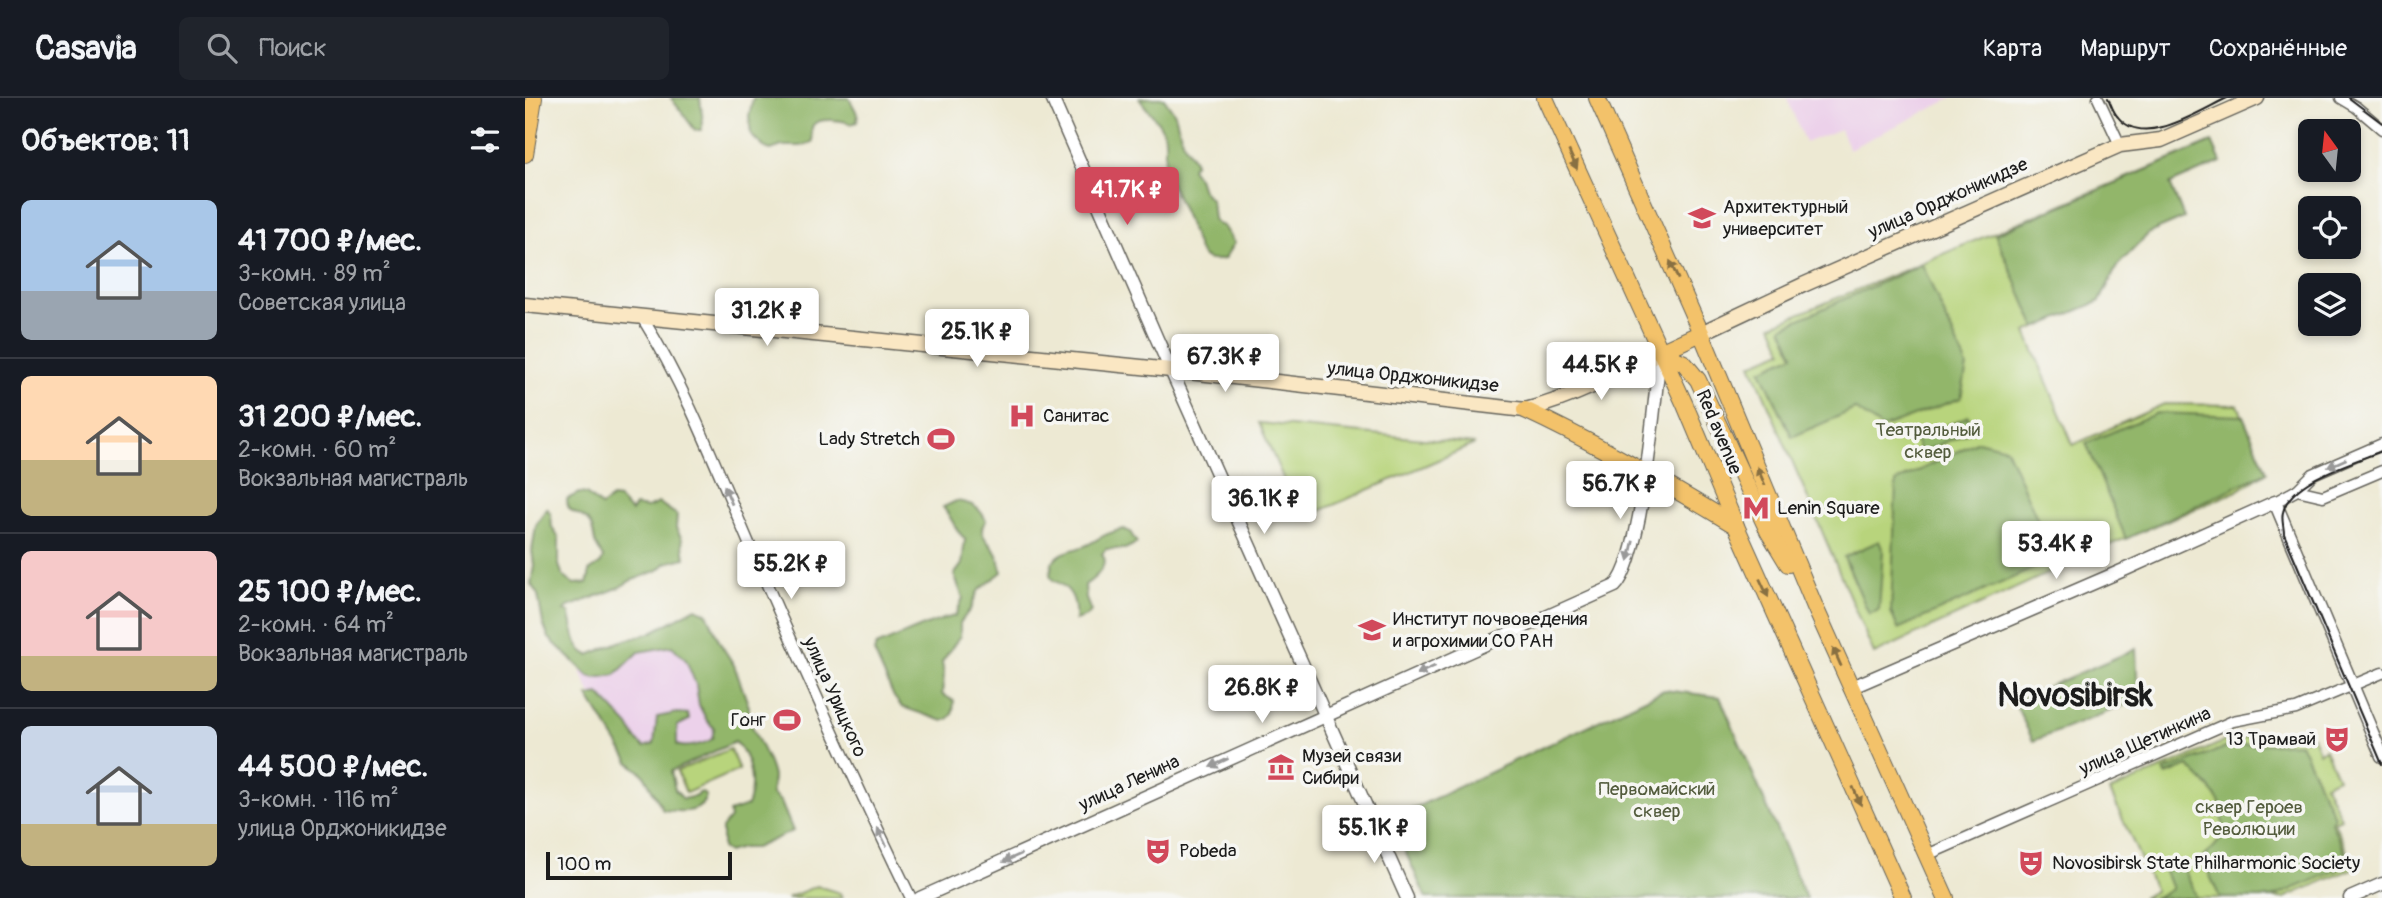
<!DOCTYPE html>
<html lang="ru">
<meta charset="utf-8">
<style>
body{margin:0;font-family:Pangolin,sans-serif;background:#20242c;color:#f1f3f6;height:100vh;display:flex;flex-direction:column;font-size:26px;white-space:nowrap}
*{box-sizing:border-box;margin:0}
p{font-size:23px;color:#9ea1a6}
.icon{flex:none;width:38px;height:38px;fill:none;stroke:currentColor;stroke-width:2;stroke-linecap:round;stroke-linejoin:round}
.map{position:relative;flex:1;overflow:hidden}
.panel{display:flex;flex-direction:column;background:#171b24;width:525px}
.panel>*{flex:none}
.needle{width:46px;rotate:345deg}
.fabs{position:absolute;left:1773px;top:21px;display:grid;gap:14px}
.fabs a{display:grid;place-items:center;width:63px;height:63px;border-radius:10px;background:#171b24;box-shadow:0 4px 10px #0003;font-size:35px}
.scale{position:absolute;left:21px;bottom:18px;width:186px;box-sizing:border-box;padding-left:7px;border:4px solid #1c1c1c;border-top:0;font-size:19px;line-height:24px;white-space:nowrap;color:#1c1c1c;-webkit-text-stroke:5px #f6f6f2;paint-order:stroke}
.price{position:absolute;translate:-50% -60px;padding:0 16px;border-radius:7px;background:#fff;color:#222;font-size:23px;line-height:46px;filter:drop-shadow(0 2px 4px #0008)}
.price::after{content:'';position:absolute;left:50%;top:42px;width:21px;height:16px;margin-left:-10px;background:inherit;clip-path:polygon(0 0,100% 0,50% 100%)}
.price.current{background:#d1495b;color:#fff}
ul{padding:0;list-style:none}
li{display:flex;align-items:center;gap:21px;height:175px;padding:0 21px}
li+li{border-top:2px solid #363941}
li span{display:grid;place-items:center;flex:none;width:196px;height:140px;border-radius:10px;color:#555}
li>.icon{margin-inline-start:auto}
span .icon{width:84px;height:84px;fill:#fffc;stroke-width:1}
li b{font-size:30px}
h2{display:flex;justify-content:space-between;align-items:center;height:84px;padding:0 21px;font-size:30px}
header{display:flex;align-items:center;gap:42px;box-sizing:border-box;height:98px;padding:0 35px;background:#171b24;border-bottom:2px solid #363941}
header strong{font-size:33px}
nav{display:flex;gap:38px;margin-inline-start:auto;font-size:24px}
.search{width:490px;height:63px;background:#20242c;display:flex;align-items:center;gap:18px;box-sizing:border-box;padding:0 24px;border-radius:10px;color:#9ea1a6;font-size:26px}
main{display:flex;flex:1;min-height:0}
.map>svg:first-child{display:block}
</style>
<header>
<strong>Casavia</strong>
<div class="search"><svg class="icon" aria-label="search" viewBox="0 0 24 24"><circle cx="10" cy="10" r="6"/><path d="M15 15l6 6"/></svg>Поиск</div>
<nav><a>Карта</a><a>Маршрут</a><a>Сохранённые</a></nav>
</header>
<main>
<section class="panel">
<h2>Объектов: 11<svg class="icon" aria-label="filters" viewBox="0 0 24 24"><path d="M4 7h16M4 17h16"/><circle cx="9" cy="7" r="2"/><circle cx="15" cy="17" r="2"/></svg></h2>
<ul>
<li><span style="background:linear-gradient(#a9c7e8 65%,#9aa5b1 0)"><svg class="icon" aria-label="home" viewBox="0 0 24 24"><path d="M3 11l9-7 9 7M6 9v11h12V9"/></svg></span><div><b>41 700 ₽/мес.</b><p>3-комн. · 89 m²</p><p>Советская улица</p></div></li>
<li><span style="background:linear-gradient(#ffd9b3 60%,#c2b280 0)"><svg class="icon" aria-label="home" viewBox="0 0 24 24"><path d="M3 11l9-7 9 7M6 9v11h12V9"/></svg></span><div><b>31 200 ₽/мес.</b><p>2-комн. · 60 m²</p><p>Вокзальная магистраль</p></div></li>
<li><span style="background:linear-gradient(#f6c9c9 75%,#c2b280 0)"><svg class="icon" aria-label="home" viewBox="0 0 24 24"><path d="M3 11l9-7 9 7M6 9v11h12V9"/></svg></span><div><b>25 100 ₽/мес.</b><p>2-комн. · 64 m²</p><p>Вокзальная магистраль</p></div></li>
<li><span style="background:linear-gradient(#c9d6e8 70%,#c2b280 0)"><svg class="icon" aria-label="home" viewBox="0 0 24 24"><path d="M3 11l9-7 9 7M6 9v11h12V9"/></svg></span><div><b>44 500 ₽/мес.</b><p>3-комн. · 116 m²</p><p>улица Орджоникидзе</p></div></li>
</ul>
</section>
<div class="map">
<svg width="1857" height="800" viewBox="0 0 1857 800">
<rect width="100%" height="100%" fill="#f6f6f2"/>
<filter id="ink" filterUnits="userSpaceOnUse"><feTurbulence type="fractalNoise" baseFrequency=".0143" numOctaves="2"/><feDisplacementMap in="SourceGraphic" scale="14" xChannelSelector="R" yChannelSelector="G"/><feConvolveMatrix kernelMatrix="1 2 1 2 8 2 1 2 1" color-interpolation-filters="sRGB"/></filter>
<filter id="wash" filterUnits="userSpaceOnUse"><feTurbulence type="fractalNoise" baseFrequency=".00686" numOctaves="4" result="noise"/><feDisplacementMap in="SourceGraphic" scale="28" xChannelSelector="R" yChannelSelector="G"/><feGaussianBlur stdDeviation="1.57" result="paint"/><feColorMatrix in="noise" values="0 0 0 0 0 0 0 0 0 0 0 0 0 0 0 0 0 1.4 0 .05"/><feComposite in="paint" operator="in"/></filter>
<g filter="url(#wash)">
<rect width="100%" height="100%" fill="#ede9d3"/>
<g fill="#ecd1ea">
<path d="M1262 0H1428L1324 51 1315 31 1280 45Z"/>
<path d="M153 526 205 642 140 671 119 657 71 608 56 574 57 570Z"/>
</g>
<g fill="#b8d47b" stroke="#6a784c" stroke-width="2">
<path d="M1687 44 1696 64 1645 86 1659 120 1624 135 1592 168 1575 203 1501 234 1548 347 1639 306 1713 307 1742 374 1712 393 1573 452 1349 556 1226 266 1258 253 1247 227Z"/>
<path d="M734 325 950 346 776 421Z"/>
<path d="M1774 635 1778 642 1788 638 1794 654 1800 651 1813 680 1800 686 1816 721 1809 724 1829 770 1759 800H1617L1630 793 1585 693 1705 641Z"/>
<path d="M205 651 214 672 161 695 152 673Z"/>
<path d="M292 788 315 795 317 800H262Z"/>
</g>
<g fill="#92b66b" stroke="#576944" stroke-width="2">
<path d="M146 0H175L178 25 176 32H170Z"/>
<path d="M228 0H324L333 17 332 24 326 26C319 22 294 19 288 27 285 32 288 38 288 44L276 48H257L246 52 240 50 226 37 224 18Z"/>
<path d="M614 0H639L650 16 657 42 670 64 666 70 673 80 677 92 686 102 688 121 692 126 698 128 709 145 699 161C688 163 680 164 674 153 665 127 654 102 642 78 636 67 643 47 639 35 634 21 621 12 614 0Z"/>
<path d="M1687 44 1696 64 1645 86 1659 120 1624 135 1592 168 1575 203 1511 230 1470 136Z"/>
<path d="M1397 166 1442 268 1436 300 1357 330 1330 311 1267 339 1236 272 1269 257 1257 229Z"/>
<path d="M1632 315 1718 318 1742 374 1601 441 1561 345Z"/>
<path d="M1443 318 1449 332 1395 355 1390 341Z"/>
<path d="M1453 343 1481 350 1530 461 1373 531 1366 514 1371 384Z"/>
<path d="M54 395 61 396 76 408 87 400 94 401 106 414 110 408 122 410 134 405 152 417 151 430 157 441 160 460 141 465 132 473 105 483 93 490 43 509 39 513 44 514C49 528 48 551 64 557L94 544 125 535 171 510 182 515 195 545 209 567 224 609C222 631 245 657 248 679 248 684 246 690 247 696L256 704 268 733 230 750H216L203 754 197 750V730L205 720 204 714 222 708C230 687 226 659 210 644L146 673 150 692 158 701 171 698 175 694 181 697C178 718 153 713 138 712L119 677 104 664 63 598 74 596 104 628 111 641 119 649 129 646 132 619 152 615 163 616 164 622 152 628V647C161 651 179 646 187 641L189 630 182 623 174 607 171 587 161 562 147 548 114 554 90 577 70 580 64 578 24 540 18 525 13 497 6 486 9 467 7 453 11 427 22 410 26 417 27 430 34 440V467L38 478 49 486 62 485 64 479V473L76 465 78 459C75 454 71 449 70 444 68 436 69 430 63 423 54 413 42 418 42 401Z"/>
<path d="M431 403C445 405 455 408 461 423 449 436 467 445 472 457 474 462 475 468 477 474L453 493 446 510 435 525V538L417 564 419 577 417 596 429 603C428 613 429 620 418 623L377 609 369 599 349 554 351 548C378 538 402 524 430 518L438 500 429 477 437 466 440 441C430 432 427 420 418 409Z"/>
<path d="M599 431 605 434 612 445 600 451H581L577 456 580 462C577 474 570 480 560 487L561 501 566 513 562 518 550 522C551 506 549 494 534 485 525 480 532 487 525 478L527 465C536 452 548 453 562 447 575 440 583 434 599 431Z"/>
<path d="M1354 443 1358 453 1354 512 1344 516 1319 459Z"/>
<path d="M1611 551 1613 602 1508 643 1489 603Z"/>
<path d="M1139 592 1195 599 1281 800H901L866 721Z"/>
<path d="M1775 645 1809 718 1806 724 1825 767 1746 800H1695L1677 760 1689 749 1701 733 1695 716V705L1685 690 1663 668 1644 676 1641 677 1639 673 1707 647Z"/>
<path d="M1650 763 1656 764 1672 800H1629L1647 791 1638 769Z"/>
</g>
</g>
<g filter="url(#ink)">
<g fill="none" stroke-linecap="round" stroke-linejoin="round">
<defs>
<g id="minor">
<path d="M1573 0 1595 47"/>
<path d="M1816 0 1831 9 1857 31"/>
<path d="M118 221C163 293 195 379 229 457 279 572 331 687 386 800"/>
<path d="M1772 392 1788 376 1857 346"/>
<path d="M1750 404 1772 392 1798 398 1857 373"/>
<path d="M1402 757 1708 623 1771 611 1857 575"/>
</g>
<g id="tertiary">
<path d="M527 0 632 241 882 800"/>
<path d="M1325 590 1601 471 1750 404 1857 658"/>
<path d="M395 800 1090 488C1117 463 1130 298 1135 254"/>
<path d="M1825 800 1857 786"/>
</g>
<g id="secondary">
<path d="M0 207 646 272 1000 312C1048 300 1092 277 1135 254"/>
<path d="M1176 235 1278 187 1595 47 1636 42 1732 0"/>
</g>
<g id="primary">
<path d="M1020 0 1160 307 1211 428 1378 800"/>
<path d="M1072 0 1176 235 1290 509 1421 800"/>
<path d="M0 56 9 0"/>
<path d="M1135 254 1159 265 1173 282 1243 433 1263 466"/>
<path d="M1135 254 1176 235"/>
<path d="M1000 312C1073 346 1142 386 1211 428"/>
</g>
</defs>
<use href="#minor" stroke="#65645c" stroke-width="13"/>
<use href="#tertiary" stroke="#65645c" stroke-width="15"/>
<use href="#secondary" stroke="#65645c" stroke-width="17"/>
<use href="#primary" stroke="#65645c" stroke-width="18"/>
<use href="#minor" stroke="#fff" stroke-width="10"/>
<use href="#tertiary" stroke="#fff" stroke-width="12"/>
<use href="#secondary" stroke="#fae7c3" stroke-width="14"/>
<use href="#primary" stroke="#f3c26a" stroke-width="16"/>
<g stroke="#1c1c1c" stroke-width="2">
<path d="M1583 0C1586 6 1588 14 1593 19 1618 51 1674 13 1702 0"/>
<path d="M1824 0 1857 25"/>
<path d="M1857 353C1829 364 1765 382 1758 414 1756 421 1759 429 1759 436L1857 666"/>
</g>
</g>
<defs><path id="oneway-solid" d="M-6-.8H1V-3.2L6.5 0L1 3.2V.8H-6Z" transform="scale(1.75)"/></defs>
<g fill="#886f43">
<use href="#oneway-solid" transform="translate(1048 62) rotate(66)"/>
<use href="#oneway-solid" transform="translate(1149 172) rotate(-114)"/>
<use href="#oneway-solid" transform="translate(1236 378) rotate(-113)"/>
<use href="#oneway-solid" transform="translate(1239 490) rotate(65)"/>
<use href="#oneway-solid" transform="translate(1312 559) rotate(-114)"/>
<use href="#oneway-solid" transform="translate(1332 698) rotate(66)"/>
</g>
<g fill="#999">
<use href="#oneway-solid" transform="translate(1812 365) rotate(156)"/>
<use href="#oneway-solid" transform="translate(203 397) rotate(-113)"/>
<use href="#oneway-solid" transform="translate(1106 453) rotate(103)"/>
<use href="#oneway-solid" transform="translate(901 572) rotate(156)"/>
<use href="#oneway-solid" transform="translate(694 665) rotate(155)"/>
<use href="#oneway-solid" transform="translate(357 739) rotate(-116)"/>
<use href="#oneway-solid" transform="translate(487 760) rotate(156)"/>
</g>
</g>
<defs>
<symbol id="university-bare" viewBox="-9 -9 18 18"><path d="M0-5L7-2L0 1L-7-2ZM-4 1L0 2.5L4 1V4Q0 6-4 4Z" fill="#d1495b" stroke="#f6f6f2" stroke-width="2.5" paint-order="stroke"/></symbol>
<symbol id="hospital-bare" viewBox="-9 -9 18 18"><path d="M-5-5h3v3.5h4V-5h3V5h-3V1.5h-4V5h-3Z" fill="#d1495b" stroke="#f6f6f2" stroke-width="2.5" paint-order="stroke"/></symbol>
<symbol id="stadium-bare" viewBox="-9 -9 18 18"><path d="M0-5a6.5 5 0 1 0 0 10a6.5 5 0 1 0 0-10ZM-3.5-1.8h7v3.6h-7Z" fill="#d1495b" stroke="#f6f6f2" stroke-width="2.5" paint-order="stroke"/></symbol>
<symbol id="metro-bare" viewBox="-9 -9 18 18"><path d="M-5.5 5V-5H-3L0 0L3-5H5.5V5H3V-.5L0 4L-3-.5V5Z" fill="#d1495b" stroke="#f6f6f2" stroke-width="2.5" paint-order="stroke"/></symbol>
<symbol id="theatre-bare" viewBox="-9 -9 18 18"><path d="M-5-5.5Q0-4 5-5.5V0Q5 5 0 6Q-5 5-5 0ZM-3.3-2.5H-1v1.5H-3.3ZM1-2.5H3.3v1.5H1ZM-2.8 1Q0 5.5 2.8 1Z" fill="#d1495b" stroke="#f6f6f2" stroke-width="2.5" paint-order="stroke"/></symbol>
<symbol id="museum-bare" viewBox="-9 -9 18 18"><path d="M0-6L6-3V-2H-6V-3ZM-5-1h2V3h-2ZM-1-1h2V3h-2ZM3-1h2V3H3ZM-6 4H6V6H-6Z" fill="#d1495b" stroke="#f6f6f2" stroke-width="2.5" paint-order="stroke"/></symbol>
</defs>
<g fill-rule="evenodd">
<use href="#university-bare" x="1158" y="101" width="38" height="38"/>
<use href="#hospital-bare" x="478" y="299" width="38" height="38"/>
<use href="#stadium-bare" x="397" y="322" width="38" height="38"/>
<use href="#metro-bare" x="1212" y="391" width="38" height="38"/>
<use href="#university-bare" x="828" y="513" width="38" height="38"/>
<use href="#stadium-bare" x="243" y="603" width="38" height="38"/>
<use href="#theatre-bare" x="1793" y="622" width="38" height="38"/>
<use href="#museum-bare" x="737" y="650" width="38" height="38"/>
<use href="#theatre-bare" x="614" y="734" width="38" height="38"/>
<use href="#theatre-bare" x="1487" y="746" width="38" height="38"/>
</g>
<g text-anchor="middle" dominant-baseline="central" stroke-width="7" stroke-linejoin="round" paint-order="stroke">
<g font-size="19" fill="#1c1c1c" stroke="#f6f6f2">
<text transform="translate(1423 100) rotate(-24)">улица Орджоникидзе</text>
<text transform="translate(888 279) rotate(6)">улица Орджоникидзе</text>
<text transform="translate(1194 334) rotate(67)">Red avenue</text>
<text transform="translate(310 599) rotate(66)">улица Урицкого</text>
<text transform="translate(1620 643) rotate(-24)">улица Щетинкина</text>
<text transform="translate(604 685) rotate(-25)">улица Ленина</text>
</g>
<g font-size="19" fill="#1c1c1c" stroke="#f6f6f2" text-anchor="start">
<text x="1198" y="109">Архитектурный<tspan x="1198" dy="22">университет</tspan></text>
<text x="518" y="318">Санитас</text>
<text x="395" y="341" text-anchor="end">Lady Stretch</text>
<text x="1252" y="410">Lenin Square</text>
<text x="868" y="521">Институт почвоведения<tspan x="868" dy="22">и агрохимии СО РАН</tspan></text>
<text x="241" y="622" text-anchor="end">Гонг</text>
<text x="1791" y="641" text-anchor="end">13 Трамвай</text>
<text x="777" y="658">Музей связи<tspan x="777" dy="22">Сибири</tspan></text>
<text x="654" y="753">Pobeda</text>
<text x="1527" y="765">Novosibirsk State Philharmonic Society</text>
</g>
<g font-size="19" fill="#535c3d" stroke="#f6f6f2">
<text x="1403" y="332">Театральный<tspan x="1403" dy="22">сквер</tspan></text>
<text x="1132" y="691">Первомайский<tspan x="1132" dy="22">сквер</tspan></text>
<text x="1724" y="709">сквер Героев<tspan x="1724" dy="22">Революции</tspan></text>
</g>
<g font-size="33" font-weight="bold" fill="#1c1c1c" stroke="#f6f6f2">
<text x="1550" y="597">Novosibirsk</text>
</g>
</g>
</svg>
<div class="fabs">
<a><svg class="needle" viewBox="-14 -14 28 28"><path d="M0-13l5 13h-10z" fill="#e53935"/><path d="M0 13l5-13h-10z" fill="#9ea1a6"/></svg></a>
<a><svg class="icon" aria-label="locate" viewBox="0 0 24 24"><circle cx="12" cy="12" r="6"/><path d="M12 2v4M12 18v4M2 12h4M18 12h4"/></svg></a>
<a><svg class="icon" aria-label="layers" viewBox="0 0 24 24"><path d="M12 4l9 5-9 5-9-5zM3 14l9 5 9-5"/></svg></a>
</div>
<div class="scale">100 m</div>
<b class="price current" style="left:602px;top:129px">41.7K ₽</b>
<b class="price" style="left:242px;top:250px">31.2K ₽</b>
<b class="price" style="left:452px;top:271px">25.1K ₽</b>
<b class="price" style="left:700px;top:296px">67.3K ₽</b>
<b class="price" style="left:1076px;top:304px">44.5K ₽</b>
<b class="price" style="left:1095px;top:423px">56.7K ₽</b>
<b class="price" style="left:739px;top:438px">36.1K ₽</b>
<b class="price" style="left:1531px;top:483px">53.4K ₽</b>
<b class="price" style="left:266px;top:503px">55.2K ₽</b>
<b class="price" style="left:737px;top:627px">26.8K ₽</b>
<b class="price" style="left:849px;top:767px">55.1K ₽</b>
</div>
</main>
